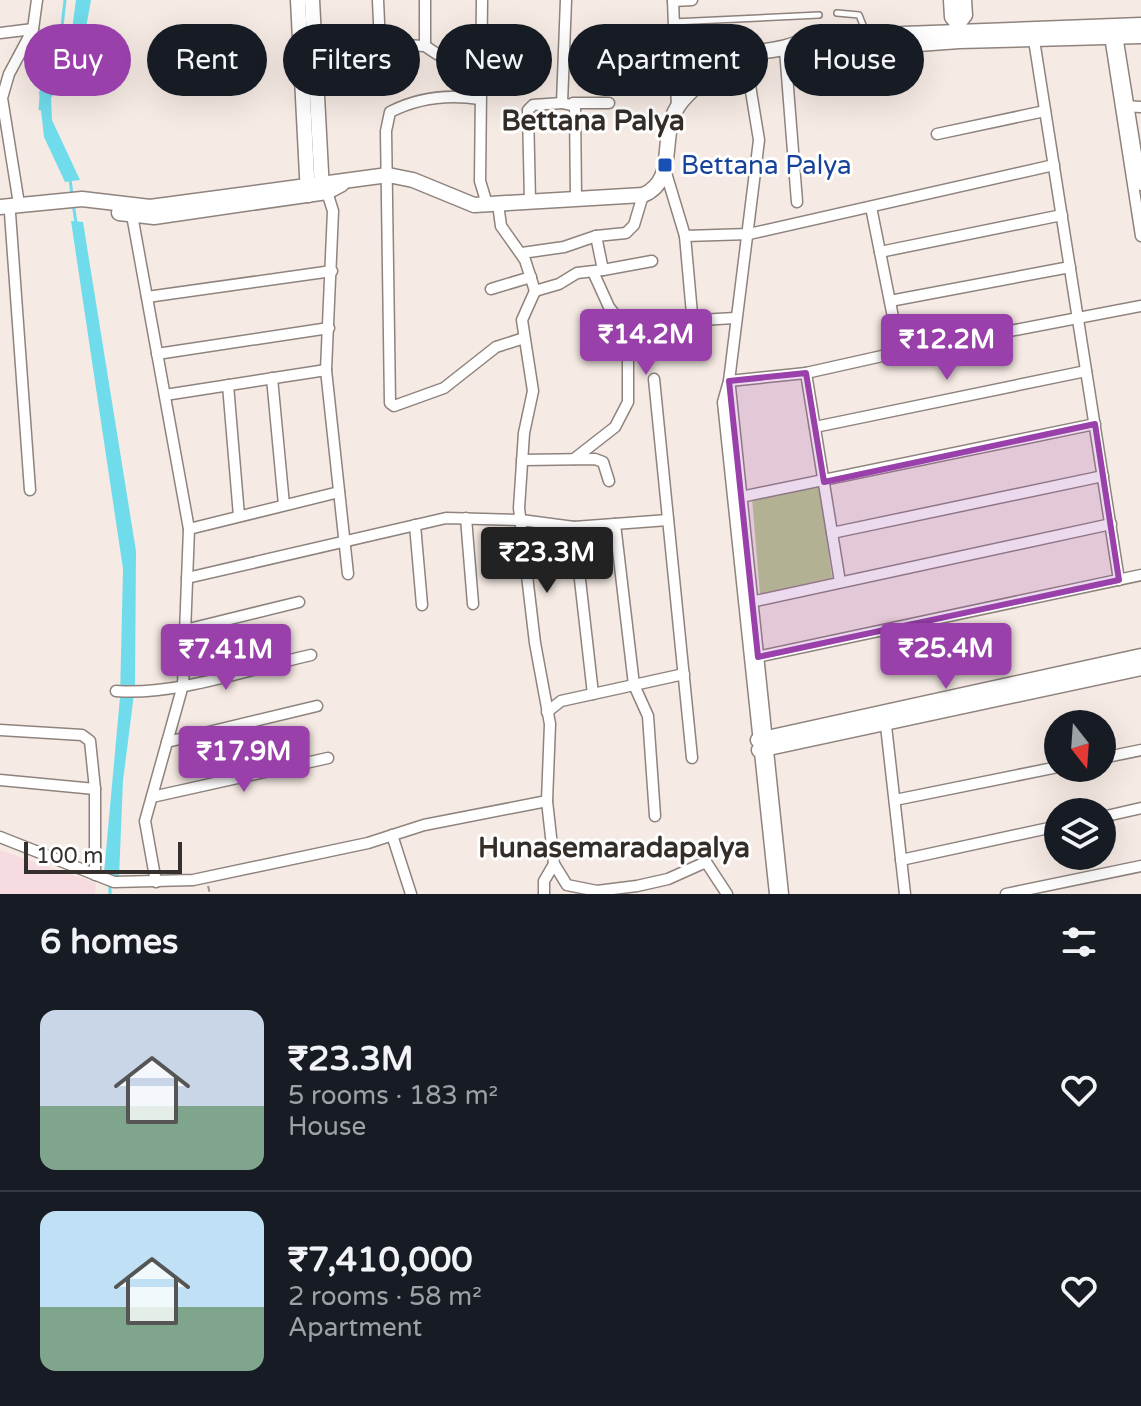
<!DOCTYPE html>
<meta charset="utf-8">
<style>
body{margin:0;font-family:"Varela Round",sans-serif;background:#20242c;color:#f1f3f6;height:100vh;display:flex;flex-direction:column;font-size:30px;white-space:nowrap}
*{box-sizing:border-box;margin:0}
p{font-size:26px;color:#9ea1a6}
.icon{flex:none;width:44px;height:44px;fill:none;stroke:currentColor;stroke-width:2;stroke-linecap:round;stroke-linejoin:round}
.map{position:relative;height:894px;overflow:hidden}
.panel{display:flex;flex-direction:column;background:#171b24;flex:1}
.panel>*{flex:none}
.top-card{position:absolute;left:24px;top:24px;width:1094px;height:72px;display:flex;gap:16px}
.needle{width:52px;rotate:163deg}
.fabs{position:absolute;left:1044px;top:710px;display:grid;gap:16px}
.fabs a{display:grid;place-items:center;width:72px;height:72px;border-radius:50%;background:#171b24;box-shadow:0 8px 32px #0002;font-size:40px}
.scale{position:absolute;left:24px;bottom:20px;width:158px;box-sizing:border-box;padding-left:8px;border:4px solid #35302e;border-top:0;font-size:22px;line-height:28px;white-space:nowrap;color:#35302e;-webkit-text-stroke:6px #fff;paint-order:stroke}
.price{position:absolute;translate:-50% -68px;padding:0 18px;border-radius:8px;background:#9940ab;color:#fff;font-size:26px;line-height:52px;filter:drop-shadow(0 2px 4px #0008)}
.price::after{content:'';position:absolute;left:50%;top:48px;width:24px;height:18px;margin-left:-12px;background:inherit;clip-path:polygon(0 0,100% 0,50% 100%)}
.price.on{background:#222;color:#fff}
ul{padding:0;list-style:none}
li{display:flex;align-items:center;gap:24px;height:200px;padding:0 40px}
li+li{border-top:2px solid #363941}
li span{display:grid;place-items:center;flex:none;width:224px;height:160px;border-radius:16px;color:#555}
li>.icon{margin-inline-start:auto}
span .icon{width:96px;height:96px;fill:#fffc;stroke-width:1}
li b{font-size:34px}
h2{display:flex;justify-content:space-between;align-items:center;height:96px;padding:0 40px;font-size:34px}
.pill{padding:0 28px;border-radius:36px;background:#171b24;box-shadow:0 8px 32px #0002;font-size:28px;line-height:72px}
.pill.on{background:#9940ab;color:#fff}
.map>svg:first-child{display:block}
</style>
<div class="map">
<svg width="1141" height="894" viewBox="0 0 1141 894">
<rect width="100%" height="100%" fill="#f6ebe4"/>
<path fill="#f6dce1" d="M0 850 96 883 95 894H0Z"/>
<path fill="#b9cd8f" d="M820 486 832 578 760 594 752 498Z"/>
<g fill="#70dceb">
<path d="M76 0H91L81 55 51 98 52 120 80 180 65 182 44 137 39 92 50 72 69 52Z"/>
<path d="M71 221 83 222 136 551 135 686 123 781 119 877 104 873 120 697 123 569Z"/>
</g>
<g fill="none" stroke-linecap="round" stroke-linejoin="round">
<g stroke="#70dceb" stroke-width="3">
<path d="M40 109 44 66 60 44 65 0"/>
<path d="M70 179 72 195"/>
<path d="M73 203 76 223"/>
<path d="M110 894V882"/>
</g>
<defs>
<g id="lane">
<path d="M837 13 859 15 867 35"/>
<path d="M673 22 819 15"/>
</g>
<g id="street">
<path d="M378 0 380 45"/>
<path d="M425 0V46"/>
<path d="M482 0 480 181 487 204"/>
<path d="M566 0 562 103 575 106 576 199"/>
<path d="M673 0 677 107"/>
<path d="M673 1 692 0"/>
<path d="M0 33 33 29"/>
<path d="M1117 35 1141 185"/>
<path d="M1110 36 1141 236"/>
<path d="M1034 40 1119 580"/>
<path d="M310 41 425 46 437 54 481 58"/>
<path d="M785 50 797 202"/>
<path d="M745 55 759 140 729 381 723 402 775 894"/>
<path d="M480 99C448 94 419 97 390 112L386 131 390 403 394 406 444 388 496 347 524 338"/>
<path d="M573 103H609"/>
<path d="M1123 106 1141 107"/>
<path d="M937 134 1045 111"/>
<path d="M666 173 685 236 692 314 700 320 735 318"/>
<path d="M327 192 333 211 326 370 348 574"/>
<path d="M530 202 528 110 533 105 562 103"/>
<path d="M19 204 2 98 9 74 33 29 37 0"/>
<path d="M498 204 501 226 525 260 535 291 522 320 533 391 524 433 519 508 535 643 550 724 547 801 554 864 567 885 597 891 637 886 668 879 706 862 727 894"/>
<path d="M871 207 900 352"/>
<path d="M10 213 30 490"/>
<path d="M132 215 189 529 183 685 145 821 156 882"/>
<path d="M685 236 749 234 1054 165"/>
<path d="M880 252 1062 215"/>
<path d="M522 253 564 247 596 236"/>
<path d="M603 270 652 261"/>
<path d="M491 289 531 277"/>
<path d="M535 291 559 284 577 273 603 270 596 236 626 233 634 225 643 195"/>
<path d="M147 297 332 271"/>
<path d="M890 301 1070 267"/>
<path d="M157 354 329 328"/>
<path d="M806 373 840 582"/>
<path d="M272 378 284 505"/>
<path d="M654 379 692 758"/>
<path d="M729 381 806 373 900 352 1141 306"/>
<path d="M228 385 239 516"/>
<path d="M730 387 783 894"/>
<path d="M165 395 326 370"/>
<path d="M815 427 1086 371"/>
<path d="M574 459 615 427 628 402V331L609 307 594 274"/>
<path d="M522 460 595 459 603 462 609 481"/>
<path d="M736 498 1095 424"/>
<path d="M466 518 473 604"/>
<path d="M615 524 634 685 648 716 655 816"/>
<path d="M415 525 422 605"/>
<path d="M574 527 593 694"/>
<path d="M189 529 339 492"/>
<path d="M832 533 1103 476"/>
<path d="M187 578 446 518 521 520 574 527 668 520"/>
<path d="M746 603 1111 524"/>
<path d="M185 630 299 602"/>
<path d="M752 658 1141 575"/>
<path d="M116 691C176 696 253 668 311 655"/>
<path d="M547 712 561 701 684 674"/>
<path d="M885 717 905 894"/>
<path d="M0 730 82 735 90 741 95 789V875"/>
<path d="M167 742 317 706"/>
<path d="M1102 758 1141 750"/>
<path d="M0 780 95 789"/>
<path d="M152 797 328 758"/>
<path d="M895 800 1058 767"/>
<path d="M1102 817 1141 808"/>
<path d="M392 835 411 894"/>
<path d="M0 837 114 882 193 880 368 843 424 825 547 801"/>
<path d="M901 860 1058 826"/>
<path d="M544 894V881L554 864"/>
<path d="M1006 894 1141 866"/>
</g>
<g id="secondary">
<path d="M298 0 308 195"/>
<path d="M312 0 322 191"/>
<path d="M951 0 952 17 958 24 959 37"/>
<path d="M958 24 965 15 964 0"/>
<path d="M785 50 796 53 959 41 1141 36"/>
<path d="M0 207 82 199 150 207 388 175 413 180 474 205 643 195C678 181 659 137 677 108 684 95 720 64 733 58 755 49 778 53 800 42L904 34 1141 25"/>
<path d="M119 213 154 217 327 192 342 184"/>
<path d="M758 740 1141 656"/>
<path d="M759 750 1141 668"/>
</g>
</defs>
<use href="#lane" stroke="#8e837d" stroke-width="8"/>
<use href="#street" stroke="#8e837d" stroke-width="13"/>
<use href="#secondary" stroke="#8e837d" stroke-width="17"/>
<path stroke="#9c948f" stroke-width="2" stroke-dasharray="6 4" stroke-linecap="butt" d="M208 886 210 894"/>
<use href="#lane" stroke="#fff" stroke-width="5"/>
<use href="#street" stroke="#fff" stroke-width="10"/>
<use href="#secondary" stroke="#fff" stroke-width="14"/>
</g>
<path fill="#9940ab" fill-opacity="0.2" stroke="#9940ab" stroke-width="6" stroke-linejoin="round" d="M806 373 824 482 1095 424 1119 580 758 657 729 381Z"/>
<rect fill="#1a4fb4" stroke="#fff" stroke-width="3" x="657" y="157" width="16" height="16" rx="4"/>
<g text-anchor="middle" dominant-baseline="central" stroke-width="6" stroke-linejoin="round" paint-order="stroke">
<g font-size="26" fill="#164399" stroke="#fff" text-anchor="start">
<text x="681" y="165">Bettana Palya</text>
</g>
<g font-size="28" font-weight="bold" fill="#352d28" stroke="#fff">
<text x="593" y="121">Bettana Palya</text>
<text x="614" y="848">Hunasemaradapalya</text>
</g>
</g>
</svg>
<div class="fabs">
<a><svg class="needle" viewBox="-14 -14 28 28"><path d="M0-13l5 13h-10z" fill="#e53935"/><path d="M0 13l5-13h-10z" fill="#9ea1a6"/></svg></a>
<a><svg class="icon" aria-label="layers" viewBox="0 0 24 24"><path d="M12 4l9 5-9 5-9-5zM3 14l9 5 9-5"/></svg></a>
</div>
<div class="scale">100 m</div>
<b class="price" style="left:646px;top:377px">₹14.2M</b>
<b class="price" style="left:947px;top:382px">₹12.2M</b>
<b class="price on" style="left:547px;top:595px">₹23.3M</b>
<b class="price" style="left:946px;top:691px">₹25.4M</b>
<b class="price" style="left:226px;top:692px">₹7.41M</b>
<b class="price" style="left:244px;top:794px">₹17.9M</b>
<div class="top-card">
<a class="pill on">Buy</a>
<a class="pill">Rent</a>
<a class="pill">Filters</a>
<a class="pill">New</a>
<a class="pill">Apartment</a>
<a class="pill">House</a>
</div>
</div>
<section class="panel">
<h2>6 homes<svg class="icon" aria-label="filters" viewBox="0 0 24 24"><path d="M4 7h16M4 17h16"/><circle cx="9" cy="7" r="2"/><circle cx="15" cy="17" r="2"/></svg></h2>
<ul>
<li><span style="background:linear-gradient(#c9d6e8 60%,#7fa58c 0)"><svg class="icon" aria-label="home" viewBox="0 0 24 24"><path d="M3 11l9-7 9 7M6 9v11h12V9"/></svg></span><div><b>₹23.3M</b><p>5 rooms · 183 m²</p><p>House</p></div><svg class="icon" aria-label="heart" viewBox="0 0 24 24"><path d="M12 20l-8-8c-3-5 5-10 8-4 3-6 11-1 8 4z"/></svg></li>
<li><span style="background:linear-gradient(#bfe0f5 60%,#7fa58c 0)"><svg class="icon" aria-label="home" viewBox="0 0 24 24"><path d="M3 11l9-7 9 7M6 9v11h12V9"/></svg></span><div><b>₹7,410,000</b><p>2 rooms · 58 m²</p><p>Apartment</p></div><svg class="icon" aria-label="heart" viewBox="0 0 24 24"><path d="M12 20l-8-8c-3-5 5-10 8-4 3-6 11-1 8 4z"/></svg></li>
</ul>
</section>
